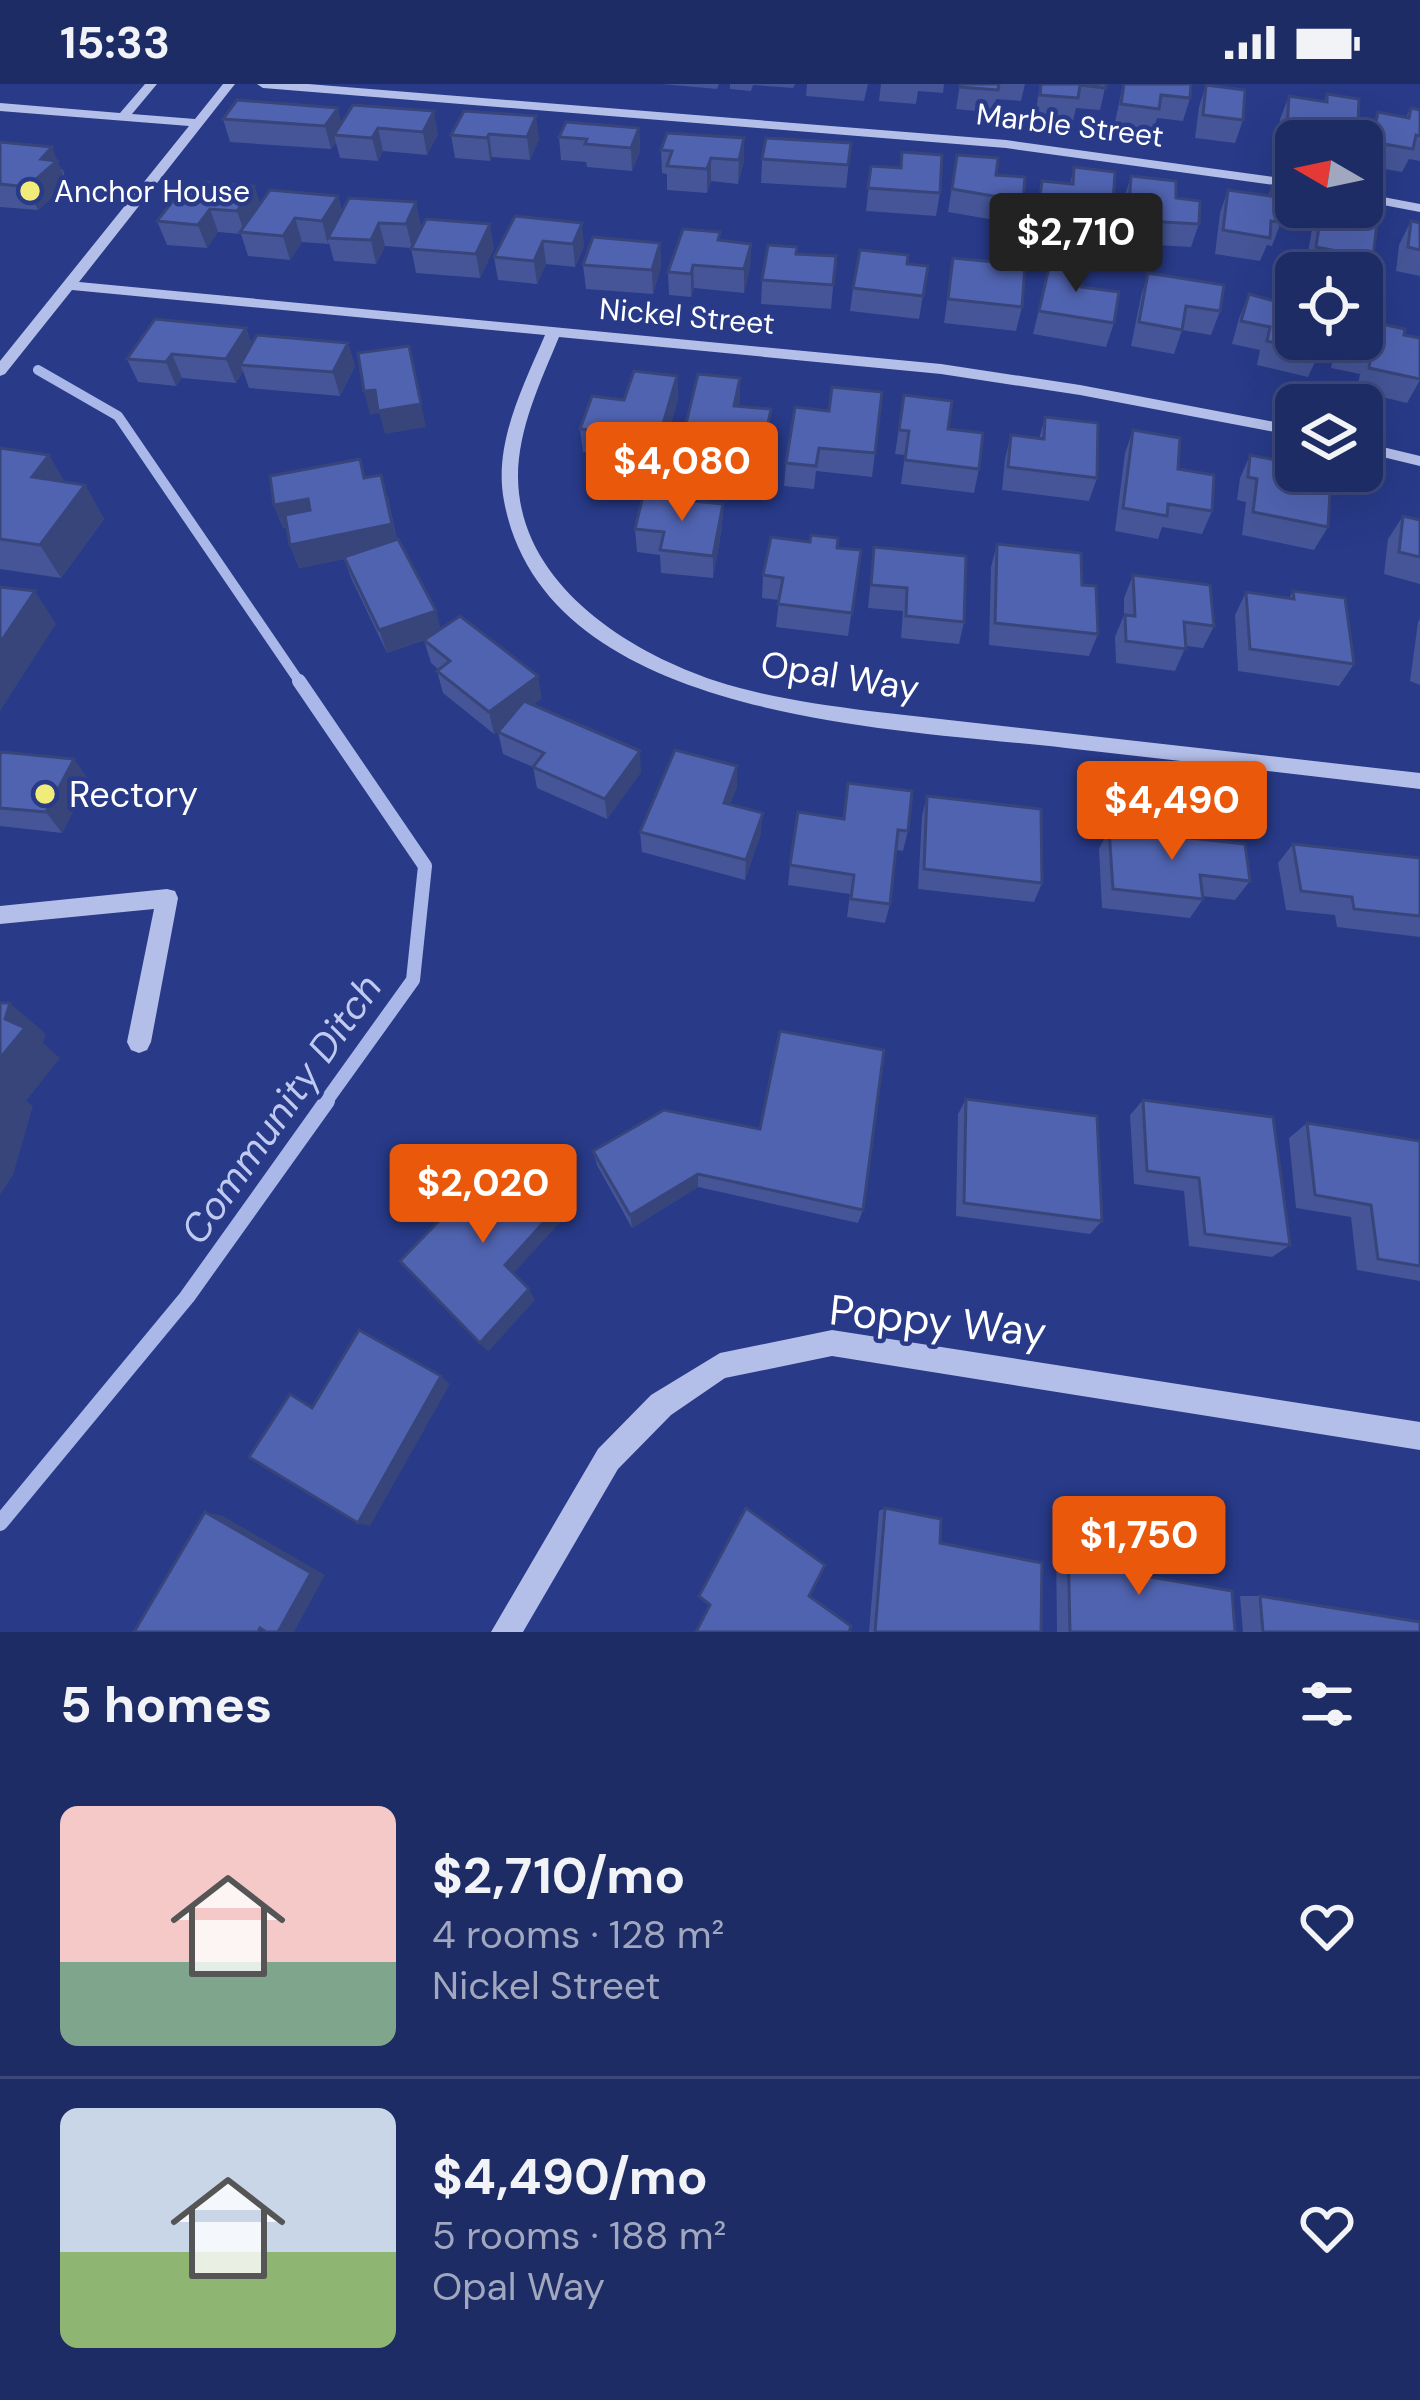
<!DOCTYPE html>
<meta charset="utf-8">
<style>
body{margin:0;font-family:"DM Sans",sans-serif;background:#26346c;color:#f1f3f6;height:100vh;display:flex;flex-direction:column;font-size:45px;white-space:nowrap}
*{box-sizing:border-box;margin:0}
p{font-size:39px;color:#a1a7bf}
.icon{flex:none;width:66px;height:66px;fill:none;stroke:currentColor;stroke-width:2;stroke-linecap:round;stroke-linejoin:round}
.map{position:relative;height:1548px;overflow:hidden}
.drawer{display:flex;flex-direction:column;background:#1e2c66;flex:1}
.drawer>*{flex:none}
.needle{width:78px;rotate:279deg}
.tools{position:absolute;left:1275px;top:36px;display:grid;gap:24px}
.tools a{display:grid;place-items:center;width:108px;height:108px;border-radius:18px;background:#1e2c66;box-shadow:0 12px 48px #0002,0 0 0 3px #3c487a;font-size:60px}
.price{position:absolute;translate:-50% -102px;padding:0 27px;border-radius:12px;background:#ea580c;color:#fff;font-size:39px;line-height:78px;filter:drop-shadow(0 3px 6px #0008)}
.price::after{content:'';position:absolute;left:50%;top:72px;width:36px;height:27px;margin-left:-18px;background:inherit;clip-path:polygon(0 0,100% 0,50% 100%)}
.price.selected{background:#222;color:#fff}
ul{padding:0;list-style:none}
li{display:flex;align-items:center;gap:36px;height:300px;padding:0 60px}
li+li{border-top:3px solid #3c487a}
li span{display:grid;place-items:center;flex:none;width:336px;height:240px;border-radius:18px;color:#555}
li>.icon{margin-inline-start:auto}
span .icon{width:144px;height:144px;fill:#fffc;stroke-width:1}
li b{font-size:51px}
h2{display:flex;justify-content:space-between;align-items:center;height:144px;padding:0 60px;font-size:51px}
.status{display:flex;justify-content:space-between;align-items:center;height:84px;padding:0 60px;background:#1e2c66;direction:ltr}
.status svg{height:33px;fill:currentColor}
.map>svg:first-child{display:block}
</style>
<div class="status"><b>15:33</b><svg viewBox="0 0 49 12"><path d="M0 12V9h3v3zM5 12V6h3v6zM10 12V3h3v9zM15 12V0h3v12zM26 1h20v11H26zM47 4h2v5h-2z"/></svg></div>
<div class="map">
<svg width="1420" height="1548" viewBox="0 0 1420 1548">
<rect width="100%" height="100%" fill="#283a88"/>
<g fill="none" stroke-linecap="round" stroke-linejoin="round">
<path stroke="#a9b7e9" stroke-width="10" d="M38 286 118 332 301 600"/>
<path stroke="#a9b7e9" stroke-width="14" d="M299 597 425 782 413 896 324 1020"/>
<path stroke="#a9b7e9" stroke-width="16" d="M0 1439 187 1213 327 1017"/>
<g fill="#b4bfe9" fill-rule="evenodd">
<path d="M145 0H157L132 30 195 35 223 0H235L79 198 941 280 1080 301 1296 342V352L1080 311 941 290 559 253C541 297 518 344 518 393 519 499 626 567 716 597 765 613 817 620 869 627L1420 689V705C1302 691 1184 677 1066 664 894 644 545 638 504 417 493 360 523 303 545 251L72 206 5 290 0 292V277L189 42 0 27V19L120 29Z"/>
<path d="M257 0H308L1006 56 1296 96V104L1006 64 263 4Z"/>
<path d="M1362 109 1420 120V128L1362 117Z"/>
<path d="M1362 358 1420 372V382L1362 368Z"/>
<path d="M167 805 175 807 178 814 151 958 147 966 139 969 131 966 127 958 154 825 0 840V822Z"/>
<path d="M832 1246 1420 1338V1366L832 1272 725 1294 671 1331 618 1385 523 1548H491L598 1365 651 1311 720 1269Z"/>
</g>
</g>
<g fill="#455597">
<path d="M661 0H719L717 5Z"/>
<path d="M730 0H795L793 4 753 1 751 7 730 5Z"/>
<path d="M807 0H868L864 17 806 12Z"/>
<path d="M881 0H944L943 9 918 7 916 20 879 17Z"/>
<path d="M960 0H1025L1021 17 996 15 994 29 956 25Z"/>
<path d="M1040 0H1106L1100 26 1076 24 1073 37 1035 33Z"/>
<path d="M1123 0H1191L1190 14 1183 37 1157 34 1153 48 1114 43Z"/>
<path d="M1206 1 1243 36 1235 59 1195 54 1199 23Z"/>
<path d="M1327 10 1358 40 1351 57H1296V70L1278 67 1280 35 1289 12 1324 17Z"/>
<path d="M1411 24 1420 26V77L1409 75 1402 88 1362 81 1368 51 1378 28 1406 33Z"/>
<path d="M464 27 539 55 530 76 492 73 490 77 455 74 451 51Z"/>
<path d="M223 35 341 39 438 50 427 71 383 67 378 77 340 74 336 59 331 65 230 58Z"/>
<path d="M639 44 640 67 632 87 587 83 586 78 561 76 559 53Z"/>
<path d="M0 58 63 86 67 100 38 126 0 123Z"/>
<path d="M851 59 846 104 761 99 762 75Z"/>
<path d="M661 66 744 77 738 100 711 97 707 109 667 106V90L662 89Z"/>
<path d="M957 71 996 91 1023 117 1018 140 948 128Z"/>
<path d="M871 82 940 109 936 132 866 127Z"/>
<path d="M1074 83 1112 133 1105 157 1034 142 1042 97 1070 100Z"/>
<path d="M1131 92 1199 140 1191 163 1121 159 1124 115Z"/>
<path d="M254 102 260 120 338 112 342 127 421 141 413 161 494 164 480 194 416 189 411 164 385 162 376 180 334 177 329 159 328 160 302 158 290 176 248 172 241 150 218 148 207 164 167 161 157 137 199 105Z"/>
<path d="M1272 102 1281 138 1272 162 1267 161 1260 177 1215 170 1220 129 1228 106 1268 112Z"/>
<path d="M1321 123 1373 174 1362 197V189H1319L1305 186 1312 145Z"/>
<path d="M515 132 584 162 575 183 546 180 537 200 498 196 494 173Z"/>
<path d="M1411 137 1420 139V192L1396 187 1399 161Z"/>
<path d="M720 148V157L751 160 750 183 744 209 694 204 691 213 669 211 668 188Z"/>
<path d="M660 159 661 182 653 210 586 205 583 181Z"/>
<path d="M796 170 836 172 831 225 761 220 762 196Z"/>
<path d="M953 174 1022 223 1016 247 944 239Z"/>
<path d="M1051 175 1081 203 1114 239 1106 263 1033 250Z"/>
<path d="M907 180 928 182 919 235 850 227 853 204Z"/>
<path d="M1148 189 1220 227 1211 251 1182 246 1174 270 1131 262 1141 212Z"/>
<path d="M1249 210 1319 269 1308 293 1257 281 1260 266 1232 260 1239 234Z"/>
<path d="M246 244 252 261 348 259 355 282 340 312 249 304 243 287 236 299 182 294 176 302 138 298 127 275Z"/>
<path d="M1404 251 1420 296 1407 319 1357 307 1360 290 1331 284 1338 255Z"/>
<path d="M677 292 678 315 657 388 622 384 621 372 583 368 580 345 624 316Z"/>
<path d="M740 294 739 322 769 349 763 382 684 375 683 352Z"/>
<path d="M904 311 948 345 979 385 974 409 901 400 905 371 895 370Z"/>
<path d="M795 323 875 369 872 393 816 387 814 405 784 402 786 379Z"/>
<path d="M1045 333 1097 394 1089 417 1002 406 1005 375 1011 351 1039 355Z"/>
<path d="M1133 346 1178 385 1212 427 1202 450 1162 443 1158 455 1115 447 1125 369Z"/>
<path d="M0 364 65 398 85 401 104 435 61 494 0 485Z"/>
<path d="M1250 371 1300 402 1328 443 1314 466 1242 451 1246 418 1237 416 1240 394Z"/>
<path d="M360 375 365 394 388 414 397 456 441 545 542 614 532 621 641 688 607 735 537 704 533 683 503 670 498 648 502 644 494 650 443 609 437 587 439 586 431 579 424 556 427 555 387 569 352 496 344 475 299 484 290 461 287 444H283L274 421Z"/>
<path d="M723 420 722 443 713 494 661 489 660 471 637 468 635 445Z"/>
<path d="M1403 432 1420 436V500L1384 490 1388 455Z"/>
<path d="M997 460 1082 501 1098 550 1089 572 989 561 991 483Z"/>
<path d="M874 463 964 538 959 560 901 554 903 527 868 524Z"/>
<path d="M837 464 861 466 848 552 776 543 779 516 762 514 763 491Z"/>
<path d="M1133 491 1214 542 1203 564 1186 562 1175 587 1116 579 1115 553 1124 531V514Z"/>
<path d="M1293 507 1354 580 1339 602 1238 587 1235 531 1246 508 1289 514Z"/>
<path d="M1420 535V601L1410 597 1418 538Z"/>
<path d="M0 671 89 696 62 749 0 742Z"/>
<path d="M848 699 908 747 903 767 896 766 890 820 885 839 847 833 850 810 788 801 790 781 843 734Z"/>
<path d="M737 703 730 720 761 749 745 796 642 768 640 748Z"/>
<path d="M927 712 1042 799 1034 818 918 805 922 732Z"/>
<path d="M1109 745 1250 797 1235 816 1202 812 1203 815 1190 834 1102 824 1099 765Z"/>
<path d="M1293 760 1420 774V853L1337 843 1335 831 1286 826 1278 779Z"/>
<path d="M966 1015 1102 1137 1090 1150 956 1132 958 1030Z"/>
<path d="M1143 1016 1290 1161 1272 1173 1189 1162 1184 1107 1134 1100 1130 1031Z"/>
<path d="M1307 1039 1420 1057V1197L1357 1186 1351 1133 1296 1124 1289 1054Z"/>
<path d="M593 1067 863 1126 858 1139 698 1103 632 1144 597 1081Z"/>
<path d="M885 1424 940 1459 1041 1548H869L879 1427Z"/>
<path d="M1068 1458 1128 1489 1235 1548H1057L1056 1461Z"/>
<path d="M1240 1512H1260L1420 1548H1243Z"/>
</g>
<g fill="#38457b">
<path d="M338 24 343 46 334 51 336 59 331 65 325 42Z"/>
<path d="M434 27 438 50 427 71 423 48Z"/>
<path d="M536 32 539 55 530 76 527 53Z"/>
<path d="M378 44 383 67 378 77 372 54Z"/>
<path d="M639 44 640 67 632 87 631 64Z"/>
<path d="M489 50 492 73 490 77 487 54Z"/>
<path d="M744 54V77L738 100 739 76Z"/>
<path d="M52 63 67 100 38 126 27 103 41 75Z"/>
<path d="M711 74V97L707 109V85Z"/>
<path d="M254 102 262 125 245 150 237 127Z"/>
<path d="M338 112 344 136 328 154V160L322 137Z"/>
<path d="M416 118 421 141 412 164 406 140Z"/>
<path d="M210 125 218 148 207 164 198 141Z"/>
<path d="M295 134 302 158 290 176 283 152Z"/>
<path d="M379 139 385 162 376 180 371 156Z"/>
<path d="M582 139 584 162 575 183 573 160Z"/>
<path d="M490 140 494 164 480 194 476 170Z"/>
<path d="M543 157 546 180 537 200 534 177Z"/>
<path d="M660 159 661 182 653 210 652 186Z"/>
<path d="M751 160 750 183 744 209V185Z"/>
<path d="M693 181 694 204 691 213V190Z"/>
<path d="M246 244 254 267 240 281 243 287 236 299 226 275Z"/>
<path d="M348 259 355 282 340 312 333 288Z"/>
<path d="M409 262 426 343 385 350 379 329 370 331 364 307Z"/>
<path d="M172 270 182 294 176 302 166 278Z"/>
<path d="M677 292 678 315 657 388 656 364Z"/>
<path d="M740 294V317L734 345V322Z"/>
<path d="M771 325 769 349 763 382 764 359Z"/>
<path d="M49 371 69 405 32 393Z"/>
<path d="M381 391 399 464 299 484 290 461Z"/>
<path d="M85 401 104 435 61 494 40 461Z"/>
<path d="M308 415 316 438 283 444 274 421Z"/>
<path d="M723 420 722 443 713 494V472Z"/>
<path d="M35 507 56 540 0 627V559Z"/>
<path d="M436 527 442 549 387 569 379 546Z"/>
<path d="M538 592 542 614 494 650 489 628Z"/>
<path d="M640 667 641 688 607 735 605 715Z"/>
<path d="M74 675 89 696 62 749 46 728Z"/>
<path d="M737 682V703L723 739 724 719Z"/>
<path d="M763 729 761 749 745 796 746 776Z"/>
<path d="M10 919 46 950 43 959 60 974 26 1017 33 1022 13 1091 0 1111V974L5 935Z"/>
<path d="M698 1090V1103L632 1144 630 1131Z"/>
<path d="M562 1118 567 1131 511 1192 505 1181Z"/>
<path d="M529 1205 535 1216 488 1268 480 1259Z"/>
<path d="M441 1292 450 1300 370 1442 358 1439Z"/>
<path d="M205 1428 223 1432 325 1491 294 1548H278Z"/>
</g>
<g fill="#5063b0" stroke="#38457b" stroke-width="3">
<path d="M960 0H999L998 6 960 3Z"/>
<path d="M1041 0H1106V4L1080 1 1078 14 1040 11Z"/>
<path d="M1124 0H1191L1190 14 1161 11 1159 25 1121 20Z"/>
<path d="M1206 1 1245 6 1243 36 1203 31Z"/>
<path d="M1327 10 1359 15 1358 40 1328 36 1327 50 1287 44 1289 12 1327 18Z"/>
<path d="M237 16 338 24 325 42 223 35Z"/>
<path d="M353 21 434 27 423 48 378 44 372 54 334 51Z"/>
<path d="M1411 24 1420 26V52L1416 51 1413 65 1372 58 1378 28 1409 34Z"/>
<path d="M464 27 536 32 527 53 489 50 487 54 451 51Z"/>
<path d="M566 38 639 44 631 64 585 60 587 55 559 53Z"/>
<path d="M667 49 744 54 739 76 711 74 707 85 667 82 672 67 661 66Z"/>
<path d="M766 54 851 59 848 81 762 75Z"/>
<path d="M0 58 52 63 41 75 57 77 27 103 0 100Z"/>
<path d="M902 68 942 71 940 109 868 104 871 82 901 84Z"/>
<path d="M957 71 998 74 996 91 1025 93 1023 117 952 105Z"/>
<path d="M1074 83 1115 88 1112 133 1039 119 1042 97 1073 100Z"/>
<path d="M1131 92 1176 97V114L1200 117 1199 140 1128 136Z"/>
<path d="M204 98 254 102 237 127 210 125 198 141 157 137 184 103 199 105Z"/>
<path d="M1272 102 1284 104 1281 138 1271 137 1270 154 1223 146 1228 106 1271 112Z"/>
<path d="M270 106 338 112 322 137 295 134 283 152 240 148Z"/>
<path d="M349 114 416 118 406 140 379 139 371 156 328 154Z"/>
<path d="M1322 123 1378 131 1373 174 1316 163Z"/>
<path d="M515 132 582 139 573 160 543 157 534 177 494 173Z"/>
<path d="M426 135 490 140 476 170 411 165Z"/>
<path d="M1411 137 1420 139V166L1408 163Z"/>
<path d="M683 145 720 148 718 156 751 160 744 185 693 181 691 190 668 188Z"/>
<path d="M593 153 660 159 652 186 583 181Z"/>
<path d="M768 161 797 163 796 170 836 172 833 201 762 196Z"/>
<path d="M860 166 908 171 907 180 928 182 923 212 853 204Z"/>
<path d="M953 174 1025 181 1022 223 948 215Z"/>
<path d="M1051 175 1085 181 1081 203 1119 208 1114 239 1039 227Z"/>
<path d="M1148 189 1224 201 1220 227 1186 222 1182 246 1139 238Z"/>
<path d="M1249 210 1296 223V255H1322L1319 269 1267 257 1270 243 1241 237Z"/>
<path d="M155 235 246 244 226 275 172 270 166 278 127 275Z"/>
<path d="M1362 236 1405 245 1404 251 1420 254V295L1369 284 1372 266 1343 260 1344 255H1362Z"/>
<path d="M257 251 348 259 333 288 240 281Z"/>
<path d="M409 262 421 320 378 327 375 306 364 307 358 269Z"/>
<path d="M634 287 677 292 656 364 620 361 625 350 580 345 592 312 624 316Z"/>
<path d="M698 290 740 294 734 322 771 325 764 359 683 352Z"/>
<path d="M832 303 882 308 875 369 819 364 816 382 786 379 795 323 829 327Z"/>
<path d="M904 311 952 317 948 345 983 349 979 385 905 376 909 347 899 346Z"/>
<path d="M1045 333 1098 339 1097 394 1008 383 1011 351 1044 355Z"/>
<path d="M1133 346 1180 354 1178 385 1214 391 1212 427 1168 420 1167 432 1123 424Z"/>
<path d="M0 364 49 371 32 393 85 401 40 461 0 455Z"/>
<path d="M1250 371 1296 380V387H1302L1300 402 1330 408 1328 443 1253 428 1257 395 1248 393Z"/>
<path d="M360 375 364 394 381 391 392 440 290 461 285 431 310 426 308 415 274 421 270 392Z"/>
<path d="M643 412 723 420 713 472 660 466 664 448 635 445Z"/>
<path d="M1403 432 1420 436V473L1399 468Z"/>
<path d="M811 451 838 454 837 464 861 466 852 529 778 520 783 494 763 491 771 453 810 458Z"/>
<path d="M398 455 436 527 379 546 344 473Z"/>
<path d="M997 460 1081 469 1082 501 1096 502 1098 550 995 539Z"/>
<path d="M874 463 966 472 964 538 906 532 907 504 871 501Z"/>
<path d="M1133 491 1210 501 1214 542 1184 538 1186 565 1126 557 1125 531 1135 532Z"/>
<path d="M0 503 35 507 0 559Z"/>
<path d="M1293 507 1345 514 1354 580 1250 565 1246 508 1294 515Z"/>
<path d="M460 532 538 592 489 628 437 587 450 577 424 556Z"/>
<path d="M524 617 640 667 605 715 533 683 544 669 498 648Z"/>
<path d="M675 666 737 682 724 719 763 729 746 776 640 748Z"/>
<path d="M2 668 74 675 46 728 0 724V671Z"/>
<path d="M848 699 912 707 908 747 898 746 890 820 851 815 854 791 790 781 798 728 844 735Z"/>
<path d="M927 712 1041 725 1042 799 924 785Z"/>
<path d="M1109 745 1245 760 1250 797 1200 791 1203 815 1113 805Z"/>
<path d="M1293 760 1420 774V832L1354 825 1352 813 1301 807Z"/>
<path d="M0 919H10L5 935 25 944 0 974Z"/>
<path d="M780 947 884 966 863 1126 698 1090 630 1131 593 1067 664 1026 760 1045Z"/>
<path d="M966 1015 1097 1032 1102 1137 964 1119Z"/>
<path d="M1143 1016 1273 1033 1290 1161 1205 1150 1199 1094 1147 1087Z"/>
<path d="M1307 1039 1420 1057V1182L1378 1175 1371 1121 1315 1111Z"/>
<path d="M507 1067 562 1118 505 1181 529 1205 480 1259 400 1177Z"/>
<path d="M359 1246 441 1292 358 1439 249 1373 290 1310 312 1324Z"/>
<path d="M746 1424 825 1481 809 1512 851 1542 849 1548H696L710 1521 699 1512Z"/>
<path d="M885 1424 941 1435 940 1459 1042 1479 1041 1548H875Z"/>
<path d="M205 1428 311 1489 278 1548H266L260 1544 258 1548H134Z"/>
<path d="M1068 1458 1127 1468 1128 1489 1232 1507 1235 1548H1070Z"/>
<path d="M1260 1512 1420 1538V1548H1263Z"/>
</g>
<g fill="#f1eb7a" stroke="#283a88" stroke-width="4.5">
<circle cx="30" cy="107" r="12"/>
<circle cx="45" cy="710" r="12"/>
</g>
<g text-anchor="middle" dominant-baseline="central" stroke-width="9" stroke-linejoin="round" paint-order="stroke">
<g font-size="30" fill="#fff" stroke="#283a88">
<text transform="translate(1070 41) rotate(7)">Marble Street</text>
<text transform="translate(687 232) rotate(5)">Nickel Street</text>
</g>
<g font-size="30" fill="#fff" stroke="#283a88" text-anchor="start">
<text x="54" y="107">Anchor House</text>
</g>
<g font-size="36" fill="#fff" stroke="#283a88">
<text transform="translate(840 592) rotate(9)">Opal Way</text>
</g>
<g font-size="36" fill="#fff" stroke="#283a88" text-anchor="start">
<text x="69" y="710">Rectory</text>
</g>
<g font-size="39" font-style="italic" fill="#c0caf0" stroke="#283a88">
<text transform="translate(281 1025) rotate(-55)">Community Ditch</text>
</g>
<g font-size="42" fill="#fff" stroke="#283a88">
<text transform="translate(938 1237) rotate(6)">Poppy Way</text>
</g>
</g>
</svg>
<div class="tools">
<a><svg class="needle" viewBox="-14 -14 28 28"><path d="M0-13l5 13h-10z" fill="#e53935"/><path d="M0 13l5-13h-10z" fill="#a1a7bf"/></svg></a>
<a><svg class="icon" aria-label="locate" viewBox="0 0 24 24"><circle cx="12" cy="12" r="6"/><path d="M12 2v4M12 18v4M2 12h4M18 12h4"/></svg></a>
<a><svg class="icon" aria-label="layers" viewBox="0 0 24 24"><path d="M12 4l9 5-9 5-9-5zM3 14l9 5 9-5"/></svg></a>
</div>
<b class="price selected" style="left:1076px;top:211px">$2,710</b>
<b class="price" style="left:682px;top:440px">$4,080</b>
<b class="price" style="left:1172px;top:779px">$4,490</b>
<b class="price" style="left:483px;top:1162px">$2,020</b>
<b class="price" style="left:1139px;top:1514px">$1,750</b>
</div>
<section class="drawer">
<h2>5 homes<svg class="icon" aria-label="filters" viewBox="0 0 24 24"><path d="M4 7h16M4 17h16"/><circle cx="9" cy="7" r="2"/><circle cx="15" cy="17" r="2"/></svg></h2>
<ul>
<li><span style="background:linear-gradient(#f6c9c9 65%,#7fa58c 0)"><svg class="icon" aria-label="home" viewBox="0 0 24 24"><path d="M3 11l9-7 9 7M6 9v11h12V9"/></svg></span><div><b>$2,710/mo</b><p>4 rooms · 128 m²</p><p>Nickel Street</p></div><svg class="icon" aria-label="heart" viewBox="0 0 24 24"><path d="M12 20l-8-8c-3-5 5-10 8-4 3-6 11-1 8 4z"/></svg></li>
<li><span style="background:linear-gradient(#c9d6e8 60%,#8fb573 0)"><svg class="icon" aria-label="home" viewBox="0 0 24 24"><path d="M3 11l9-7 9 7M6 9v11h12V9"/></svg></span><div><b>$4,490/mo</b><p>5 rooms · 188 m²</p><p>Opal Way</p></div><svg class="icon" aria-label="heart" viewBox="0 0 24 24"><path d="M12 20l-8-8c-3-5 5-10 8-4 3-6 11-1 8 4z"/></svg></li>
</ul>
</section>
